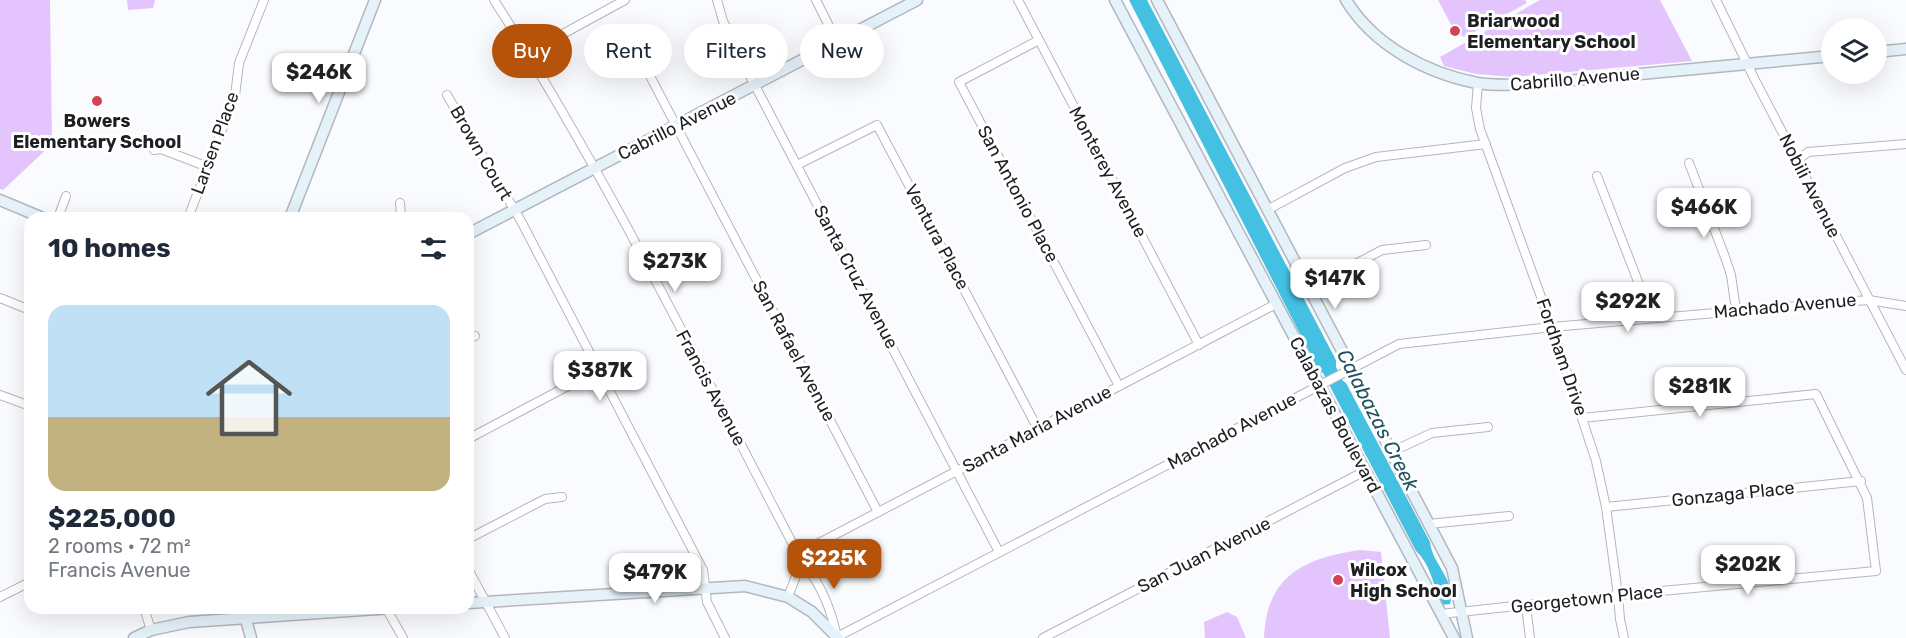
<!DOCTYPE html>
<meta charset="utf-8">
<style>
body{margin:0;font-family:Rubik,sans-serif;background:#f2f2f3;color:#1f2937;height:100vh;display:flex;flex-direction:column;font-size:22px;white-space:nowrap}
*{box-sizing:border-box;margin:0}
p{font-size:20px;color:#747a83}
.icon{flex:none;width:33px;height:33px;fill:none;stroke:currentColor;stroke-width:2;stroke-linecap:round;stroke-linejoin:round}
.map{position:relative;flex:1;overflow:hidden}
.side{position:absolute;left:24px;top:212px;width:450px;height:402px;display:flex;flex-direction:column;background:#fff;border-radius:18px;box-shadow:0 6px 24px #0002}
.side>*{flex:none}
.top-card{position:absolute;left:492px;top:24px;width:570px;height:54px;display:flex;gap:12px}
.buttons{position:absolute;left:1821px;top:18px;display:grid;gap:12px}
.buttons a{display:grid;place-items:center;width:66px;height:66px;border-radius:50%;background:#fff;box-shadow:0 6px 24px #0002;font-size:30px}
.price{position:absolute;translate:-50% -51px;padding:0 14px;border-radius:12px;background:#fff;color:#222;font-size:20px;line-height:39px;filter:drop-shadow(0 2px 3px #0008)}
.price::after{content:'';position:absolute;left:50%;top:36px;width:18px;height:14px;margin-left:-9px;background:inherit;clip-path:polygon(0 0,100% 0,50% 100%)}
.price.active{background:#b45309;color:#fff}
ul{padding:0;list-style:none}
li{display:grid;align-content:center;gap:12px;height:318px;padding:0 24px}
li span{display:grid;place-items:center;height:186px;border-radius:18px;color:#555}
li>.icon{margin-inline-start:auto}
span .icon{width:108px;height:108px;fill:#fffc;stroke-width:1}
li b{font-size:26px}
h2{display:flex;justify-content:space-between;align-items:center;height:72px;padding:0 24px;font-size:26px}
.tag{padding:0 21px;border-radius:27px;background:#fff;box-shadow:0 6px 24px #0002;font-size:21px;line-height:54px}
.tag.active{background:#b45309;color:#fff}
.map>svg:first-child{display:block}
</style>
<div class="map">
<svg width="1906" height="638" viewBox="0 0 1906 638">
<rect width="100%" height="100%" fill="#fafbfe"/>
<g fill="#e3c4fc">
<path d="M0 0H50L52 144 3 190 0 189Z"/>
<path d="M127 0H155L153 8 128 10Z"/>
<path d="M1438 0H1525L1527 3 1465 37 1456 34Z"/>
<path d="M1540 0H1660L1692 61 1513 77 1476 74 1444 66 1440 57Z"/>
<path d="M1360 550 1381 552 1390 638H1264C1266 576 1304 558 1360 550Z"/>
<path d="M1227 612 1237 617 1246 638H1205L1204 622Z"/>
</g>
<path fill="#43c0e2" d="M1129 0H1147L1336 360V367L1343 381 1346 383 1430 542C1432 564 1457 581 1450 604L1441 605C1434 587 1431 565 1416 551L1323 373 1319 371Z"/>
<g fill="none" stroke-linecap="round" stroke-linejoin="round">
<defs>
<g id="street">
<path d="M494 0C608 177 700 368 798 554V571L788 597"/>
<path d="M717 0 723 21 749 74 999 552"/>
<path d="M816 0 837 42"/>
<path d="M1018 0 1199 345"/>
<path d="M1716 0 1755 80 1906 370"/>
<path d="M1039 40 959 82 1119 386"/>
<path d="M528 53 625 0"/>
<path d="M649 74 878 512"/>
<path d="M1478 83 1476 108 1480 129 1552 327 1596 461 1606 507 1618 595 1620 619 1624 638"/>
<path d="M447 95 521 221 703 570 707 602 725 638"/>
<path d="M154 150 161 149 208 167"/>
<path d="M1797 161 1808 152 1906 144"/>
<path d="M1689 163 1725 257 1731 275 1736 310"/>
<path d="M797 165 877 125 1038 429"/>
<path d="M1597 176 1639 284 1645 319"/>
<path d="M400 203 401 218"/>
<path d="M1267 210 1345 168 1376 157 1486 144"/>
<path d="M58 218 66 196"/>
<path d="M188 218 235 96 239 63 264 0"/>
<path d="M1308 289 1382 250 1426 245"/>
<path d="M0 298 30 310"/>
<path d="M468 339 475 336"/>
<path d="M0 395 30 406"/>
<path d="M468 439 598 370"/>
<path d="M1391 452 1432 433 1488 427"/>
<path d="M1606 507 1861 481"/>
<path d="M1429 524 1509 516"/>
<path d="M468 539 545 499 562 497"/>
<path d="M798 554 1276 304"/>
<path d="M799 559C820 580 831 609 837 637L1399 344 1552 327 1856 301 1869 300 1906 306"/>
<path d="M468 569 505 638"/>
<path d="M0 597 30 582"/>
<path d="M1526 606 1530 638"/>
<path d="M144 608 151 630"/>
<path d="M386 608 403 638"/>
<path d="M1441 614 1618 595 1876 571 1867 498 1816 394 1582 418"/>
<path d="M1043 638 1365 471"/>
</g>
<g id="secondary">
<path d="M1115 0 1454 638"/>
<path d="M1157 0 1351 368 1391 452 1452 568 1467 638"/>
<path d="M1346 0C1373 45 1426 73 1477 83 1495 86 1514 85 1533 84L1832 56"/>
<path d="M1876 52 1906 49"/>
<path d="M0 200 43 218"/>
<path d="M290 218 375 0"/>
<path d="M468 234 917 0"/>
<path d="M468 603 745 586 788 597 812 612 838 638"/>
<path d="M243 608 251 638"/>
<path d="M134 638 151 630 189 622 393 608"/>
</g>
</defs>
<use href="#street" stroke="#b3b7bd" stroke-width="10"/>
<use href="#secondary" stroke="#b3b7bd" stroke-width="13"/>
<use href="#street" stroke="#fff" stroke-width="8"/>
<use href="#secondary" stroke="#e6f2fa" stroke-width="10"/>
</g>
<g fill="#d34355" stroke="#fff" stroke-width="2">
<circle cx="1455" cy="31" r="6"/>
<circle cx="97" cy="101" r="6"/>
<circle cx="1338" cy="580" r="6"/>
</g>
<g text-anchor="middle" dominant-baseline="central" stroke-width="6" stroke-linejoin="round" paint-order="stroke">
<g font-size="18" font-weight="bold" fill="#1d1f21" stroke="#fff" text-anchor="start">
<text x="1467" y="21">Briarwood<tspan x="1467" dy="21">Elementary School</tspan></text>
<text x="97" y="121" text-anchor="middle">Bowers<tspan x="97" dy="21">Elementary School</tspan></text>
<text x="1350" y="570">Wilcox<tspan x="1350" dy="21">High School</tspan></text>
</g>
<g font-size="18" fill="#1d1f21" stroke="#fff">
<text transform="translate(1575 79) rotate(-5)">Cabrillo Avenue</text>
<text transform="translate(677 126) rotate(-27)">Cabrillo Avenue</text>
<text transform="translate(215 143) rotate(-70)">Larsen Place</text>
<text transform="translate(481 153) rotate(60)">Brown Court</text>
<text transform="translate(1108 172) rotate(62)">Monterey Avenue</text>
<text transform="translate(1810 186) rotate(63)">Nobili Avenue</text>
<text transform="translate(1018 194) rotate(62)">San Antonio Place</text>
<text transform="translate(937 237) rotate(62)">Ventura Place</text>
<text transform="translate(856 277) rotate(62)">Santa Cruz Avenue</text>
<text transform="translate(1785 306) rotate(-5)">Machado Avenue</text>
<text transform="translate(794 351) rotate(62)">San Rafael Avenue</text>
<text transform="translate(1562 357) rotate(71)">Fordham Drive</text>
<text transform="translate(711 388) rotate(62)">Francis Avenue</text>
<text transform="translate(1335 415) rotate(62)">Calabazas Boulevard</text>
<text transform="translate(1037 429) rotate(-28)">Santa Maria Avenue</text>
<text transform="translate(1232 431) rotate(-28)">Machado Avenue</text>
<text transform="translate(1733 494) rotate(-6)">Gonzaga Place</text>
<text transform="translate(1204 555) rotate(-27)">San Juan Avenue</text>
<text transform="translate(1587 599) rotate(-6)">Georgetown Place</text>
</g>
<g font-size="20" font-style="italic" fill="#1f5261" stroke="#fff">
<text transform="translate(1378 420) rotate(63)">Calabazas Creek</text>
</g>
</g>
</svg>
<div class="buttons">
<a><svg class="icon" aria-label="layers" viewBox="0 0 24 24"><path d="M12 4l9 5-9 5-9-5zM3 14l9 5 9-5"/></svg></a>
</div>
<b class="price" style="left:319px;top:104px">$246K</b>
<b class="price" style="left:1704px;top:239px">$466K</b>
<b class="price" style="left:675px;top:293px">$273K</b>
<b class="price" style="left:1335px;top:310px">$147K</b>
<b class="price" style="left:1628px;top:333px">$292K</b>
<b class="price" style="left:600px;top:402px">$387K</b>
<b class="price" style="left:1700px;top:418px">$281K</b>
<b class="price active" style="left:834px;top:590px">$225K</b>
<b class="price" style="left:1748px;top:596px">$202K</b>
<b class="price" style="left:655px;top:604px">$479K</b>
<div class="top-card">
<a class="tag active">Buy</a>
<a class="tag">Rent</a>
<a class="tag">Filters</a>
<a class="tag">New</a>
</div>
<section class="side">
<h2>10 homes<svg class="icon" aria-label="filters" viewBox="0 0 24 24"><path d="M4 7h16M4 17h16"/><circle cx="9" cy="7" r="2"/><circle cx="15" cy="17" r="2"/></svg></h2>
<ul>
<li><span style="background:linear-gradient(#bfe0f5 60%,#c2b280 0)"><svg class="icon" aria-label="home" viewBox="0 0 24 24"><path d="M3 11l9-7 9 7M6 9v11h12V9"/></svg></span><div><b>$225,000</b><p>2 rooms · 72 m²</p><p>Francis Avenue</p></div></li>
</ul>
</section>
</div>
